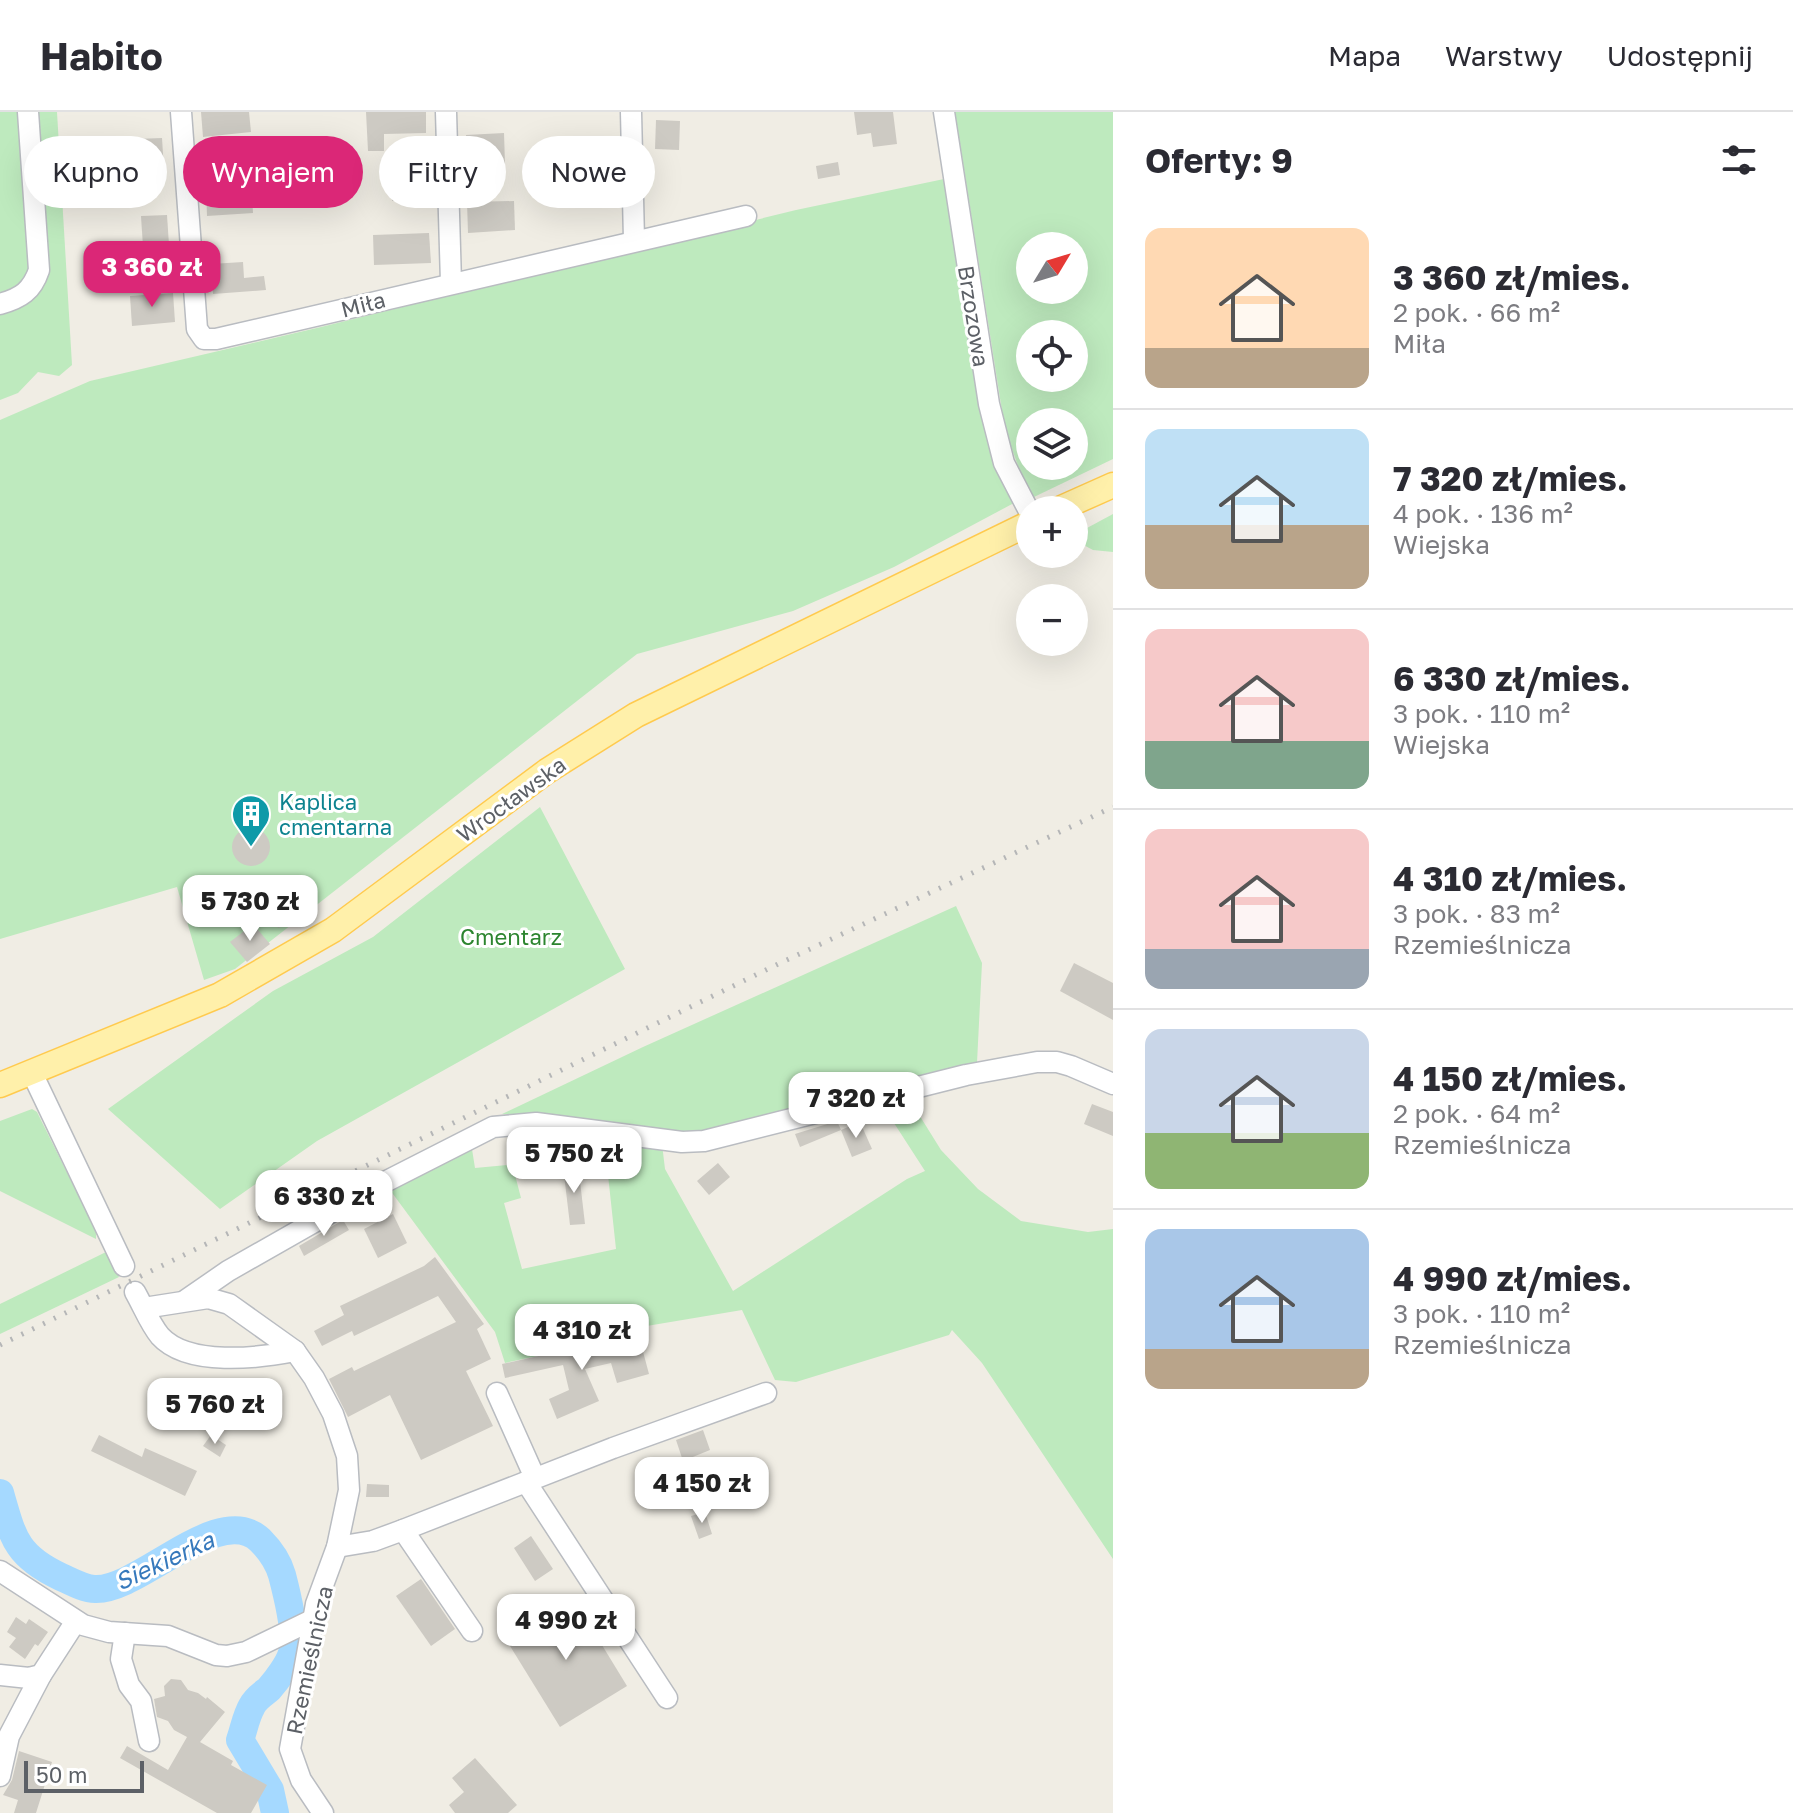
<!DOCTYPE html>
<html lang="pl">
<meta charset="utf-8">
<style>
body{margin:0;font-family:"Golos Text",sans-serif;background:#f2f2f3;color:#2b2b33;height:100vh;display:flex;flex-direction:column;font-size:30px;white-space:nowrap}
*{box-sizing:border-box;margin:0}
p{font-size:26px;color:#7c7c81}
.icon{flex:none;width:44px;height:44px;fill:none;stroke:currentColor;stroke-width:2;stroke-linecap:round;stroke-linejoin:round}
.map{position:relative;flex:1;overflow:hidden}
.side{display:flex;flex-direction:column;background:#fff;width:680px}
.side>*{flex:none}
.guide{position:absolute;left:24px;top:24px;width:760px;height:72px;display:flex;gap:16px}
.needle{width:52px;rotate:52deg}
.tools{position:absolute;left:1016px;top:120px;display:grid;gap:16px}
.tools a{display:grid;place-items:center;width:72px;height:72px;border-radius:50%;background:#fff;box-shadow:0 8px 32px #0002;font-size:40px}
.scale{position:absolute;left:24px;bottom:20px;width:120px;box-sizing:border-box;padding-left:8px;border:4px solid #5c6066;border-top:0;font-size:22px;line-height:28px;white-space:nowrap;color:#5c6066;-webkit-text-stroke:6px #fff;paint-order:stroke}
.price{position:absolute;translate:-50% -68px;padding:0 18px;border-radius:16px;background:#fff;color:#222;font-size:26px;line-height:52px;filter:drop-shadow(0 2px 4px #0008)}
.price::after{content:'';position:absolute;left:50%;top:48px;width:24px;height:18px;margin-left:-12px;background:inherit;clip-path:polygon(0 0,100% 0,50% 100%)}
.price.current{background:#db2777;color:#fff}
ul{padding:0;list-style:none}
li{display:flex;align-items:center;gap:24px;height:200px;padding:0 32px}
li+li{border-top:2px solid #e1e1e2}
li span{display:grid;place-items:center;flex:none;width:224px;height:160px;border-radius:16px;color:#555}
li>.icon{margin-inline-start:auto}
span .icon{width:96px;height:96px;fill:#fffc;stroke-width:1}
li b{font-size:34px}
h2{display:flex;justify-content:space-between;align-items:center;height:96px;padding:0 32px;font-size:34px}
.chip{padding:0 28px;border-radius:36px;background:#fff;box-shadow:0 8px 32px #0002;font-size:28px;line-height:72px}
.chip.current{background:#db2777;color:#fff}
header{display:flex;align-items:center;gap:48px;box-sizing:border-box;height:112px;padding:0 40px;background:#fff;border-bottom:2px solid #e1e1e2}
header strong{font-size:38px}
nav{display:flex;gap:44px;margin-inline-start:auto;font-size:28px}
main{display:flex;flex:1;min-height:0}
.map>svg:first-child{display:block}
</style>
<header>
<strong>Habito</strong>
<nav><a>Mapa</a><a>Warstwy</a><a>Udostępnij</a></nav>
</header>
<main>
<div class="map">
<svg width="1113" height="1701" viewBox="0 0 1113 1701">
<rect width="100%" height="100%" fill="#f0ede4"/>
<g fill="#beeabe" fill-rule="evenodd">
<path d="M0 0H57L72 253 59 264 38 260 18 281 0 288Z"/>
<path d="M955 0H1113V347L1034 385 1021 362 1005 318ZM1030 134H1074V178H1030ZM1030 222H1074V266H1030ZM1030 310H1074V354H1030Z"/>
<path d="M944 67 969 224 1014 391 894 455 793 499 637 542 235 857 204 868 177 775 0 827V308L90 269 321 215 796 98Z"/>
<path d="M1113 402V440L1093 438 1074 428V423Z"/>
<path d="M540 695 625 857 317 1029 220 1097 108 997 273 879 373 825Z"/>
<path d="M956 794 982 851 977 951 711 1019C642 1027 572 1002 502 1002L643 935Z"/>
<path d="M908 985 941 1038 978 1077 1021 1109 1088 1120 1113 1117V1447L982 1251 952 1218 949 1223 796 1270 775 1268 742 1198 605 1221 608 1229 505 1251 495 1220 387 1074 471 1031 475 1056 507 1053 514 1059 521 1086 504 1091 522 1157 616 1137 604 1026 662 1032 665 1057 733 1179 907 1067 925 1059 883 994Z"/>
<path d="M32 997 37 1000 96 1119V1127L0 1079V1009Z"/>
<path d="M106 1140 119 1165 0 1222V1192Z"/>
</g>
<g fill="none" stroke-linecap="round" stroke-linejoin="round">
<path stroke="#a5d9ff" stroke-width="28" d="M0 1381C13 1426 16 1444 61 1465 70 1469 84 1477 95 1477 140 1479 219 1389 260 1428 271 1439 278 1449 282 1463 287 1482 297 1523 292 1541 289 1552 276 1569 269 1577 263 1582 255 1587 252 1594 246 1604 244 1617 240 1628L270 1678 275 1701"/>
</g>
<g fill="#cdcac3">
<path d="M201 0H249L251 20 203 25Z"/>
<path d="M366 0H426V21L384 22V39H368Z"/>
<path d="M854 0H893L897 32 873 35 871 21 857 23Z"/>
<path d="M656 8 680 9 679 38 655 37Z"/>
<path d="M504 21 505 52 467 54 466 23Z"/>
<path d="M162 26 164 58 132 59 131 74H112L111 28Z"/>
<path d="M838 50 840 63 818 67 816 54Z"/>
<path d="M428 58 429 88 392 89V59Z"/>
<path d="M251 71 253 101 207 104 206 73Z"/>
<path d="M514 89 515 118 468 121 467 90Z"/>
<path d="M167 103 169 133 143 135 141 104Z"/>
<path d="M429 121 431 151 374 153 373 123Z"/>
<path d="M243 150 244 166 264 164 266 178 213 182 211 152Z"/>
<path d="M173 181 175 210 132 214 130 184Z"/>
<circle cx="251" cy="735" r="19"/>
<path d="M297 788 304 806 278 816 271 798Z"/>
<path d="M253 812 270 832 247 850 230 830Z"/>
<path d="M1074 851 1113 871V908L1060 879Z"/>
<path d="M1092 992 1113 1000V1024L1084 1012Z"/>
<path d="M837 1009 841 1018 800 1035 795 1022Z"/>
<path d="M860 1010 872 1037 852 1045 841 1018Z"/>
<path d="M536 1024 546 1025 547 1036H526V1025Z"/>
<path d="M718 1051 730 1065 709 1083 697 1069Z"/>
<path d="M578 1052 585 1112 570 1113 563 1054Z"/>
<path d="M393 1102 407 1131 378 1146 364 1117Z"/>
<path d="M343 1108 349 1118 304 1144 299 1134Z"/>
<path d="M435 1145 484 1212 477 1217 491 1247 466 1259 493 1314 421 1348 390 1283 348 1305 329 1267 352 1255 354 1259 456 1210 438 1184 354 1224 352 1219 322 1234 314 1219 344 1203 340 1194 424 1154Z"/>
<path d="M606 1229 609 1241 641 1232 649 1262 617 1271 611 1251 585 1257 599 1289 557 1307 549 1287 569 1278 563 1253 505 1266 502 1252Z"/>
<path d="M703 1318 710 1338 683 1349 676 1328Z"/>
<path d="M99 1323 142 1345 145 1336 197 1359 185 1384 91 1339Z"/>
<path d="M211 1323 226 1333 220 1345 203 1334Z"/>
<path d="M367 1372 389 1373V1385H366Z"/>
<path d="M705 1400 712 1422 699 1427 691 1404Z"/>
<path d="M531 1424 553 1457 535 1469 514 1436Z"/>
<path d="M421 1467 455 1517 431 1534 396 1484Z"/>
<path d="M572 1484 627 1574 560 1615 505 1526Z"/>
<path d="M16 1505 26 1512 29 1507 48 1520 38 1534 35 1532 25 1547 9 1535 16 1526 7 1520Z"/>
<path d="M171 1567 181 1568 188 1578 198 1581 206 1587 207 1585 225 1600 200 1630 233 1649 231 1653 267 1673 251 1701H217L120 1646 127 1634 168 1658 187 1625 174 1618 168 1609 157 1605 154 1587 165 1584 164 1574Z"/>
<path d="M19 1639 52 1650 36 1701H14L18 1688 3 1683 12 1668Z"/>
<path d="M475 1646 517 1693 508 1701H455L449 1693 464 1680 452 1666Z"/>
</g>
<g fill="none" stroke-linecap="round" stroke-linejoin="round">
<defs>
<g id="minor">
<path d="M181 0 197 217 204 227H216L746 104"/>
<path d="M446 0 451 171"/>
<path d="M631 0 634 128"/>
<path d="M944 0 989 292 1004 351 1030 401"/>
<path d="M0 192C21 186 32 179 39 158L28 0"/>
<path d="M32 961 124 1154"/>
<path d="M135 1180C143 1194 150 1212 160 1224 188 1255 259 1246 295 1239"/>
<path d="M186 1188 228 1159 379 1073 493 1015 536 1011 682 1030 704 1029 966 963 1037 950H1057L1071 954 1113 972"/>
<path d="M144 1196 208 1186 229 1192 295 1239 314 1266 333 1302 347 1344 349 1378 337 1435 316 1492 290 1637 301 1668 323 1701"/>
<path d="M497 1281 535 1366"/>
<path d="M526 1370 667 1586"/>
<path d="M403 1418 472 1519"/>
<path d="M337 1435 373 1429 403 1418 613 1336 766 1281"/>
<path d="M0 1459 83 1513 109 1520 168 1524 216 1543 227 1544 246 1540 312 1508"/>
<path d="M125 1521 121 1547 129 1573 141 1589 149 1629"/>
<path d="M0 1563 29 1566 41 1563 76 1509"/>
<path d="M0 1664 9 1624 41 1563"/>
</g>
<g id="major">
<path d="M1057 398 1113 373"/>
<path d="M0 973 220 883 333 818 547 659 636 603 1030 411"/>
</g>
</defs>
<use href="#minor" stroke="#b9bcc1" stroke-width="23"/>
<use href="#major" stroke="#ffca4e" stroke-width="27"/>
<use href="#minor" stroke="#fff" stroke-width="20"/>
<use href="#major" stroke="#fff0aa" stroke-width="24"/>
<path stroke="#b5b6b7" stroke-width="5" stroke-dasharray="2 10" stroke-linecap="butt" d="M0 1233 776 853 1113 695"/>
</g>
<defs>
<symbol id="building-pin" viewBox="-11 -11 22 30"><path d="M0 17L-7.5 6A9.5 9.5 0 1 1 7.5 6Z" fill="#0f9aa8" stroke="#fff"/><path d="M-4-6H4V6H1V3H-1V6H-4ZM-2.5-4.3h1.7v1.8h-1.7ZM.8-4.3h1.7v1.8H.8ZM-2.5-1h1.7V.8h-1.7ZM.8-1h1.7V.8H.8Z" fill="#fff"/></symbol>
</defs>
<g fill-rule="evenodd">
<use href="#building-pin" x="229" y="680" width="44" height="60"/>
</g>
<g text-anchor="middle" dominant-baseline="central" stroke-width="6" stroke-linejoin="round" paint-order="stroke">
<g font-size="22" fill="#5c6066" stroke="#fff">
<text transform="translate(363 192) rotate(-14)">Miła</text>
<text transform="translate(974 204) rotate(81)">Brzozowa</text>
<text transform="translate(511 687) rotate(-36)">Wrocławska</text>
<text transform="translate(309 1548) rotate(-78)">Rzemieślnicza</text>
</g>
<g font-size="22" fill="#0d838f" stroke="#fff" text-anchor="start">
<text x="279" y="689">Kaplica<tspan x="279" dy="25">cmentarna</tspan></text>
</g>
<g font-size="22" fill="#2c852f" stroke="#fff">
<text x="511" y="824">Cmentarz</text>
</g>
<g font-size="24" font-style="italic" fill="#3679bc" stroke="#fff">
<text transform="translate(164 1448) rotate(-25)">Siekierka</text>
</g>
</g>
</svg>
<div class="tools">
<a><svg class="needle" viewBox="-14 -14 28 28"><path d="M0-13l5 13h-10z" fill="#e53935"/><path d="M0 13l5-13h-10z" fill="#7c7c81"/></svg></a>
<a><svg class="icon" aria-label="locate" viewBox="0 0 24 24"><circle cx="12" cy="12" r="6"/><path d="M12 2v4M12 18v4M2 12h4M18 12h4"/></svg></a>
<a><svg class="icon" aria-label="layers" viewBox="0 0 24 24"><path d="M12 4l9 5-9 5-9-5zM3 14l9 5 9-5"/></svg></a>
<a>+</a>
<a>−</a>
</div>
<div class="scale">50 m</div>
<b class="price current" style="left:152px;top:197px">3 360 zł</b>
<b class="price" style="left:250px;top:831px">5 730 zł</b>
<b class="price" style="left:856px;top:1028px">7 320 zł</b>
<b class="price" style="left:574px;top:1083px">5 750 zł</b>
<b class="price" style="left:324px;top:1126px">6 330 zł</b>
<b class="price" style="left:582px;top:1260px">4 310 zł</b>
<b class="price" style="left:215px;top:1334px">5 760 zł</b>
<b class="price" style="left:702px;top:1413px">4 150 zł</b>
<b class="price" style="left:566px;top:1550px">4 990 zł</b>
<div class="guide">
<a class="chip">Kupno</a>
<a class="chip current">Wynajem</a>
<a class="chip">Filtry</a>
<a class="chip">Nowe</a>
</div>
</div>
<section class="side">
<h2>Oferty: 9<svg class="icon" aria-label="filters" viewBox="0 0 24 24"><path d="M4 7h16M4 17h16"/><circle cx="9" cy="7" r="2"/><circle cx="15" cy="17" r="2"/></svg></h2>
<ul>
<li><span style="background:linear-gradient(#ffd9b3 75%,#b9a48a 0)"><svg class="icon" aria-label="home" viewBox="0 0 24 24"><path d="M3 11l9-7 9 7M6 9v11h12V9"/></svg></span><div><b>3 360 zł/mies.</b><p>2 pok. · 66 m²</p><p>Miła</p></div></li>
<li><span style="background:linear-gradient(#bfe0f5 60%,#b9a48a 0)"><svg class="icon" aria-label="home" viewBox="0 0 24 24"><path d="M3 11l9-7 9 7M6 9v11h12V9"/></svg></span><div><b>7 320 zł/mies.</b><p>4 pok. · 136 m²</p><p>Wiejska</p></div></li>
<li><span style="background:linear-gradient(#f6c9c9 70%,#7fa58c 0)"><svg class="icon" aria-label="home" viewBox="0 0 24 24"><path d="M3 11l9-7 9 7M6 9v11h12V9"/></svg></span><div><b>6 330 zł/mies.</b><p>3 pok. · 110 m²</p><p>Wiejska</p></div></li>
<li><span style="background:linear-gradient(#f6c9c9 75%,#9aa5b1 0)"><svg class="icon" aria-label="home" viewBox="0 0 24 24"><path d="M3 11l9-7 9 7M6 9v11h12V9"/></svg></span><div><b>4 310 zł/mies.</b><p>3 pok. · 83 m²</p><p>Rzemieślnicza</p></div></li>
<li><span style="background:linear-gradient(#c9d6e8 65%,#8fb573 0)"><svg class="icon" aria-label="home" viewBox="0 0 24 24"><path d="M3 11l9-7 9 7M6 9v11h12V9"/></svg></span><div><b>4 150 zł/mies.</b><p>2 pok. · 64 m²</p><p>Rzemieślnicza</p></div></li>
<li><span style="background:linear-gradient(#a9c7e8 75%,#b9a48a 0)"><svg class="icon" aria-label="home" viewBox="0 0 24 24"><path d="M3 11l9-7 9 7M6 9v11h12V9"/></svg></span><div><b>4 990 zł/mies.</b><p>3 pok. · 110 m²</p><p>Rzemieślnicza</p></div></li>
</ul>
</section>
</main>
